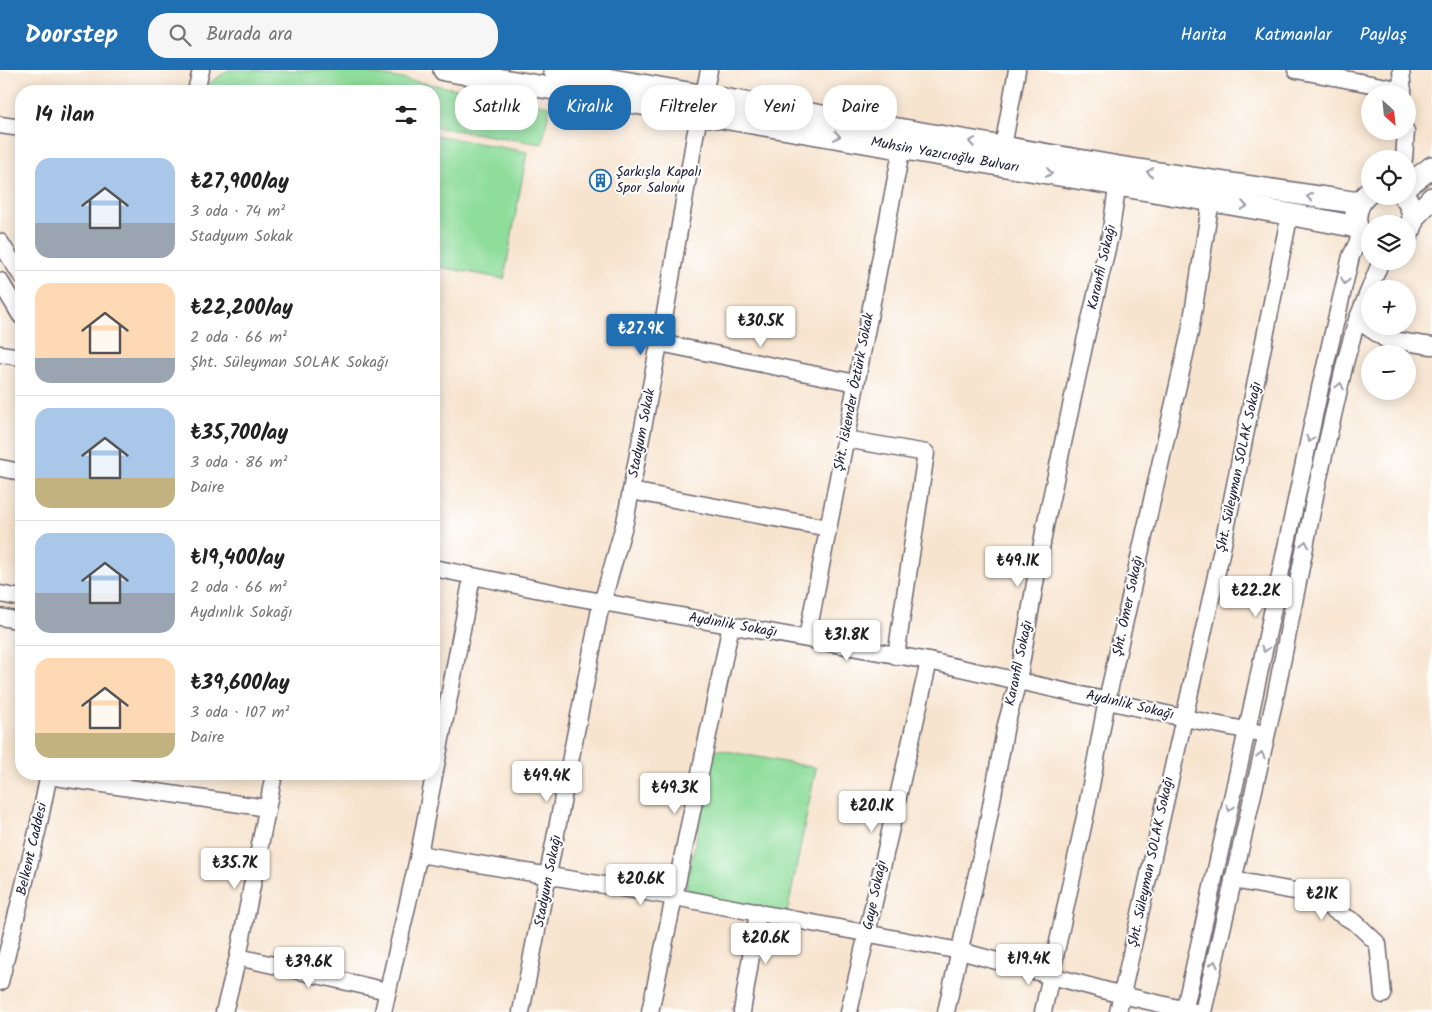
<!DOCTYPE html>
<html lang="tr">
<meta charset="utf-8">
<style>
body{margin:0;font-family:Kalam,sans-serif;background:#f6f6f6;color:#222;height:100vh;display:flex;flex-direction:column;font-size:19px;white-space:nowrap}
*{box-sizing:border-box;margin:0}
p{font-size:16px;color:#767676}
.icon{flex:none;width:28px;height:28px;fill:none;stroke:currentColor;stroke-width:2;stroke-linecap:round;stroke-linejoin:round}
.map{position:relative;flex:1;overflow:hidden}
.sheet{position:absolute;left:15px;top:15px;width:425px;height:695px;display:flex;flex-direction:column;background:#fff;border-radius:20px;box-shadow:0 2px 12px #0003}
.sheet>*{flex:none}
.banner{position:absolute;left:455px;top:15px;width:475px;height:45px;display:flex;gap:10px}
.needle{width:32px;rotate:153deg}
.fabs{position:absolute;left:1361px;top:15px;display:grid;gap:10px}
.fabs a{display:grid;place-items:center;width:55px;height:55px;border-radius:50%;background:#fff;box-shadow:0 2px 12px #0003;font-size:25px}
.price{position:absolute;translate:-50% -42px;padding:0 11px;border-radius:5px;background:#fff;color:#222;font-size:16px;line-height:32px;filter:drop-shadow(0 1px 2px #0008)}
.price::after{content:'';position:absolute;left:50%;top:30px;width:15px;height:11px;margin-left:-8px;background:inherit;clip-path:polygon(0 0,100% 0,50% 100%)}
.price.on{background:#1f6fb2;color:#fff}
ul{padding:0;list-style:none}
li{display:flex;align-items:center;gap:15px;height:125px;padding:0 20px}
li+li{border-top:1px solid #e0e0e0}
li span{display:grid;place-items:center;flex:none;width:140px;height:100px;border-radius:15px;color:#555}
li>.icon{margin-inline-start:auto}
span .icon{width:60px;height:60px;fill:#fffc;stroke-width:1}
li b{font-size:21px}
h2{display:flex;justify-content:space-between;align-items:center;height:60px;padding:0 20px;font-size:21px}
.chip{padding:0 18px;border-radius:20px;background:#fff;box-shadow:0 2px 12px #0003;font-size:18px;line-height:45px}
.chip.on{background:#1f6fb2;color:#fff}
header{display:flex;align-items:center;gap:30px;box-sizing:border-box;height:70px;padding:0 25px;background:#1f6fb2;color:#fff}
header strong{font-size:24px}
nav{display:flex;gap:28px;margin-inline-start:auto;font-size:18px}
.search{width:350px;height:45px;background:#f6f6f6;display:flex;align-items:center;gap:12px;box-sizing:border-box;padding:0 18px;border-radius:20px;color:#767676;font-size:19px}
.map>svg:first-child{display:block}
</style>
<header>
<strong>Doorstep</strong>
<div class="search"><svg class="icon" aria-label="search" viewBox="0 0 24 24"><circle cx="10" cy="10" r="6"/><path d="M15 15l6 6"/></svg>Burada ara</div>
<nav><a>Harita</a><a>Katmanlar</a><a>Paylaş</a></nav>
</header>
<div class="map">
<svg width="1432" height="942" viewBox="0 0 1432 942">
<rect width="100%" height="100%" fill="#fff"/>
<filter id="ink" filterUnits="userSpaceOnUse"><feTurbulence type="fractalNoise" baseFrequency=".02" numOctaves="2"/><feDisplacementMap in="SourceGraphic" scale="10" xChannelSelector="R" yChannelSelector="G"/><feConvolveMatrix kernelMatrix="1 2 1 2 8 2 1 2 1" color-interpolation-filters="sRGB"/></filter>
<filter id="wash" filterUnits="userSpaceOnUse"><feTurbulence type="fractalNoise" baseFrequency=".0096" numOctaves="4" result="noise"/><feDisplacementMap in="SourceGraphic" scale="20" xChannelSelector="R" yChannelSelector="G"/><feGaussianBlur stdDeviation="1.12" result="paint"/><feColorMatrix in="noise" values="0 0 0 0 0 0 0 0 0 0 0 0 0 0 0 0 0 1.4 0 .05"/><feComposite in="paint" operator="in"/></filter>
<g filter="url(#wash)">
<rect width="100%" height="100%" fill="#f7e4cf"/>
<g fill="#8fdd9b" stroke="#58806b">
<path d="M228 0H353L550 36 542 74 434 57V21H204L205 17Z"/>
<path d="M434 65 527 82 504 209 434 196Z"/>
<path d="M716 679 816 698 786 849 683 829Z"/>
</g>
</g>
<g filter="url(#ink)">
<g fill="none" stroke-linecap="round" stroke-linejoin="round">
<defs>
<g id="minor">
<path d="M1296 0 1403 20"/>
<path d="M1401 0 1403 24"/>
<path d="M196 21 201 0"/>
<path d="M0 55 21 58"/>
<path d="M1003 77 1017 0"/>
<path d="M1404 89 1406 61"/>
<path d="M0 172 21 205"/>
<path d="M0 211 21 246"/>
<path d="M1357 250 1385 269 1432 276"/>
<path d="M660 273 856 313"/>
<path d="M0 284 21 287"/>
<path d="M845 369 926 383 896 586"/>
<path d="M0 398 21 402"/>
<path d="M631 421 828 458"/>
<path d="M434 498 575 527 929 591 1184 648 1266 664"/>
<path d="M0 524 21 528"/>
<path d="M0 547 21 551"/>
<path d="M807 568 902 77"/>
<path d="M48 706 267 738"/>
<path d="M419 784 675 827 960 881 1122 925 1195 942"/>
<path d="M1233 810 1305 823 1356 853 1378 874 1383 925"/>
<path d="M238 887 387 921"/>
<path d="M0 912 38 758 49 704"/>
<path d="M224 942 238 887 274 704"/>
<path d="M383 942 419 784 472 507"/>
<path d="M521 942 599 544 625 452 667 232 695 66 709 0"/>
<path d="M650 942 731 555"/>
<path d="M742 942 758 842"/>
<path d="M849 942 929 591"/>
<path d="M946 942 985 768 1006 655 1018 611 1045 456 1086 267 1110 166 1119 105"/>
<path d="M1043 942 1086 742 1107 630 1190 262 1211 130"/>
<path d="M1118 942 1222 479 1290 143"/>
<path d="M1184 942 1241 688 1320 318 1351 186 1361 165"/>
<path d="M1203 942 1275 628 1317 416 1345 293 1357 250 1381 191"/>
</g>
<g id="major">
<path d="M444 0C668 40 894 76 1118 115 1198 129 1278 141 1357 157"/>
<path d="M554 0 1119 97 1359 133"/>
<path d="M1408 115 1432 97"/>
<path d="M1370 122C1352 135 1350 161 1370 172"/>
<path d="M1404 126C1414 138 1416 151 1408 164"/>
<path d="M1413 148 1432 128"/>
</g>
</defs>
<use href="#minor" stroke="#6d666f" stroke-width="19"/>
<use href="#major" stroke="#6d666f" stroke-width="24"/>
<use href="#minor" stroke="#fff" stroke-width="16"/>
<use href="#major" stroke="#fff" stroke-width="21"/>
</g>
<defs><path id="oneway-chevron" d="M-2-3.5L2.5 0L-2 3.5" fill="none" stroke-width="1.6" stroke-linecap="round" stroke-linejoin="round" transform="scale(1.25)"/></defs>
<g stroke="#9c9ca7">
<use href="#oneway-chevron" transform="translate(837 66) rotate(9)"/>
<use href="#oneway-chevron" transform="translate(972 72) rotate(-170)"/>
<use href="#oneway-chevron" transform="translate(1150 102) rotate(-171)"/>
<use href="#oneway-chevron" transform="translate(1049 103) rotate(10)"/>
<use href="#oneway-chevron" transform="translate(1310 127) rotate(-171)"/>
<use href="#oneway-chevron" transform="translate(1244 136) rotate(9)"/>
<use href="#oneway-chevron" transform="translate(1345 211) rotate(103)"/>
<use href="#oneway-chevron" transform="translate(1340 316) rotate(-77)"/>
<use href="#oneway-chevron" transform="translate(1310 369) rotate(102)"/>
<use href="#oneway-chevron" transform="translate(1305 474) rotate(-79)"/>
<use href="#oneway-chevron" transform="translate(1265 579) rotate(103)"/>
<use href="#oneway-chevron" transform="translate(1261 685) rotate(-77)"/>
<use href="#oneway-chevron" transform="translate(1230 738) rotate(103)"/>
<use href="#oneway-chevron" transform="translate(1214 894) rotate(-77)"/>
</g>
</g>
<defs>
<symbol id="building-ring" viewBox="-11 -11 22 22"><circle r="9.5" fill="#fff" stroke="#1f6fb2" stroke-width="1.5"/><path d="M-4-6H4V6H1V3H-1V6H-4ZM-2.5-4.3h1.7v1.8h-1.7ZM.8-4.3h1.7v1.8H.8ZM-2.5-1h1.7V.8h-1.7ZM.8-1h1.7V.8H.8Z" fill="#1f6fb2"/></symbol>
</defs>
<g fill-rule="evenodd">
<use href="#building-ring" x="588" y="98" width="25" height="25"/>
</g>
<g text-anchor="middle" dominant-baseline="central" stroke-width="4" stroke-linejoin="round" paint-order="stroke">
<g font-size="14" fill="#22223b" stroke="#fff">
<text transform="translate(945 85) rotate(10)">Muhsin Yazıcıoğlu Bulvarı</text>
<text transform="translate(1102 197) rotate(-77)">Karanfil Sokağı</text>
<text transform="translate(854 322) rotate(-79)">Şht. İskender Öztürk Sokak</text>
<text transform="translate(642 363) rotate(-79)">Stadyum Sokak</text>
<text transform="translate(1239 397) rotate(-78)">Şht. Süleyman SOLAK Sokağı</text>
<text transform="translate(1128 536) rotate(-78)">Şht. Ömer Sokağı</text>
<text transform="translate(733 555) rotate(10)">Aydınlık Sokağı</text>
<text transform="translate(1019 593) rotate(-78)">Karanfil Sokağı</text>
<text transform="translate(1130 635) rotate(13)">Aydınlık Sokağı</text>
<text transform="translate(32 779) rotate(-77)">Belkent Caddesi</text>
<text transform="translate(1151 792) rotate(-78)">Şht. Süleyman SOLAK Sokağı</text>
<text transform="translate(548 811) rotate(-79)">Stadyum Sokağı</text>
<text transform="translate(875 825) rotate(-78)">Gaye Sokağı</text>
</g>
<g font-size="14" fill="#22223b" stroke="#fff" text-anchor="start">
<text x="616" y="102">Şarkışla Kapalı<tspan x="616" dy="16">Spor Salonu</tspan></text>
</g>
</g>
</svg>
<div class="fabs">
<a><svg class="needle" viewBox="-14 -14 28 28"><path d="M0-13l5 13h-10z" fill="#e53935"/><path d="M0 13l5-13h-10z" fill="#767676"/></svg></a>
<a><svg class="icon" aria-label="locate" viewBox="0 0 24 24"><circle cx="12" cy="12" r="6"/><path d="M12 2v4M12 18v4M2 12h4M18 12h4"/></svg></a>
<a><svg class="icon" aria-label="layers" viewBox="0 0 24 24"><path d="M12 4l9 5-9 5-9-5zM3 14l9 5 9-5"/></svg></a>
<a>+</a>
<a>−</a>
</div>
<b class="price" style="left:761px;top:278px">₺30.5K</b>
<b class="price on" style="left:641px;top:286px">₺27.9K</b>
<b class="price" style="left:1018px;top:518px">₺49.1K</b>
<b class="price" style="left:1256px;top:548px">₺22.2K</b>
<b class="price" style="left:847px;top:592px">₺31.8K</b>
<b class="price" style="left:547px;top:733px">₺49.4K</b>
<b class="price" style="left:675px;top:745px">₺49.3K</b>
<b class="price" style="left:872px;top:763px">₺20.1K</b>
<b class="price" style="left:235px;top:820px">₺35.7K</b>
<b class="price" style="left:641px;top:836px">₺20.6K</b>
<b class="price" style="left:1322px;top:851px">₺21K</b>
<b class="price" style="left:766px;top:895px">₺20.6K</b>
<b class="price" style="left:1029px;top:916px">₺19.4K</b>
<b class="price" style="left:309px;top:919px">₺39.6K</b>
<div class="banner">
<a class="chip">Satılık</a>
<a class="chip on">Kiralık</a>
<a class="chip">Filtreler</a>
<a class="chip">Yeni</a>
<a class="chip">Daire</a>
</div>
<section class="sheet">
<h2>14 ilan<svg class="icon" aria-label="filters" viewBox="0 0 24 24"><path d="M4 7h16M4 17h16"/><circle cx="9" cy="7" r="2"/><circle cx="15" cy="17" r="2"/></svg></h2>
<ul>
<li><span style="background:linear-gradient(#a9c7e8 65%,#9aa5b1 0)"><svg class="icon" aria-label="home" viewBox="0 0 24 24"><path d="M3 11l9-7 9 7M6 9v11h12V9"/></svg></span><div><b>₺27,900/ay</b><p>3 oda · 74 m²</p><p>Stadyum Sokak</p></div></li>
<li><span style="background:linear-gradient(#ffd9b3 75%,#9aa5b1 0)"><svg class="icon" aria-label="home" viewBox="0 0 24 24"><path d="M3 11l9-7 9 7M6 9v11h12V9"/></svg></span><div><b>₺22,200/ay</b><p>2 oda · 66 m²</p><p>Şht. Süleyman SOLAK Sokağı</p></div></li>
<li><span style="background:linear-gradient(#a9c7e8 70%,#c2b280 0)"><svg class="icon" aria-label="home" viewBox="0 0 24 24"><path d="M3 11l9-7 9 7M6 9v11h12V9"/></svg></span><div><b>₺35,700/ay</b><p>3 oda · 86 m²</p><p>Daire</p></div></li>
<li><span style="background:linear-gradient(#a9c7e8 60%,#9aa5b1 0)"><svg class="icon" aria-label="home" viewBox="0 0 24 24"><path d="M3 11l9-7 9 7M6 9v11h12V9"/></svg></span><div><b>₺19,400/ay</b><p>2 oda · 66 m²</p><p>Aydınlık Sokağı</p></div></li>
<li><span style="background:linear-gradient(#ffd9b3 75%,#c2b280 0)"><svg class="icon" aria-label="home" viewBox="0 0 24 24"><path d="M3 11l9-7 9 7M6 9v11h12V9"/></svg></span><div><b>₺39,600/ay</b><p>3 oda · 107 m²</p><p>Daire</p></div></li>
</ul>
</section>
</div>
